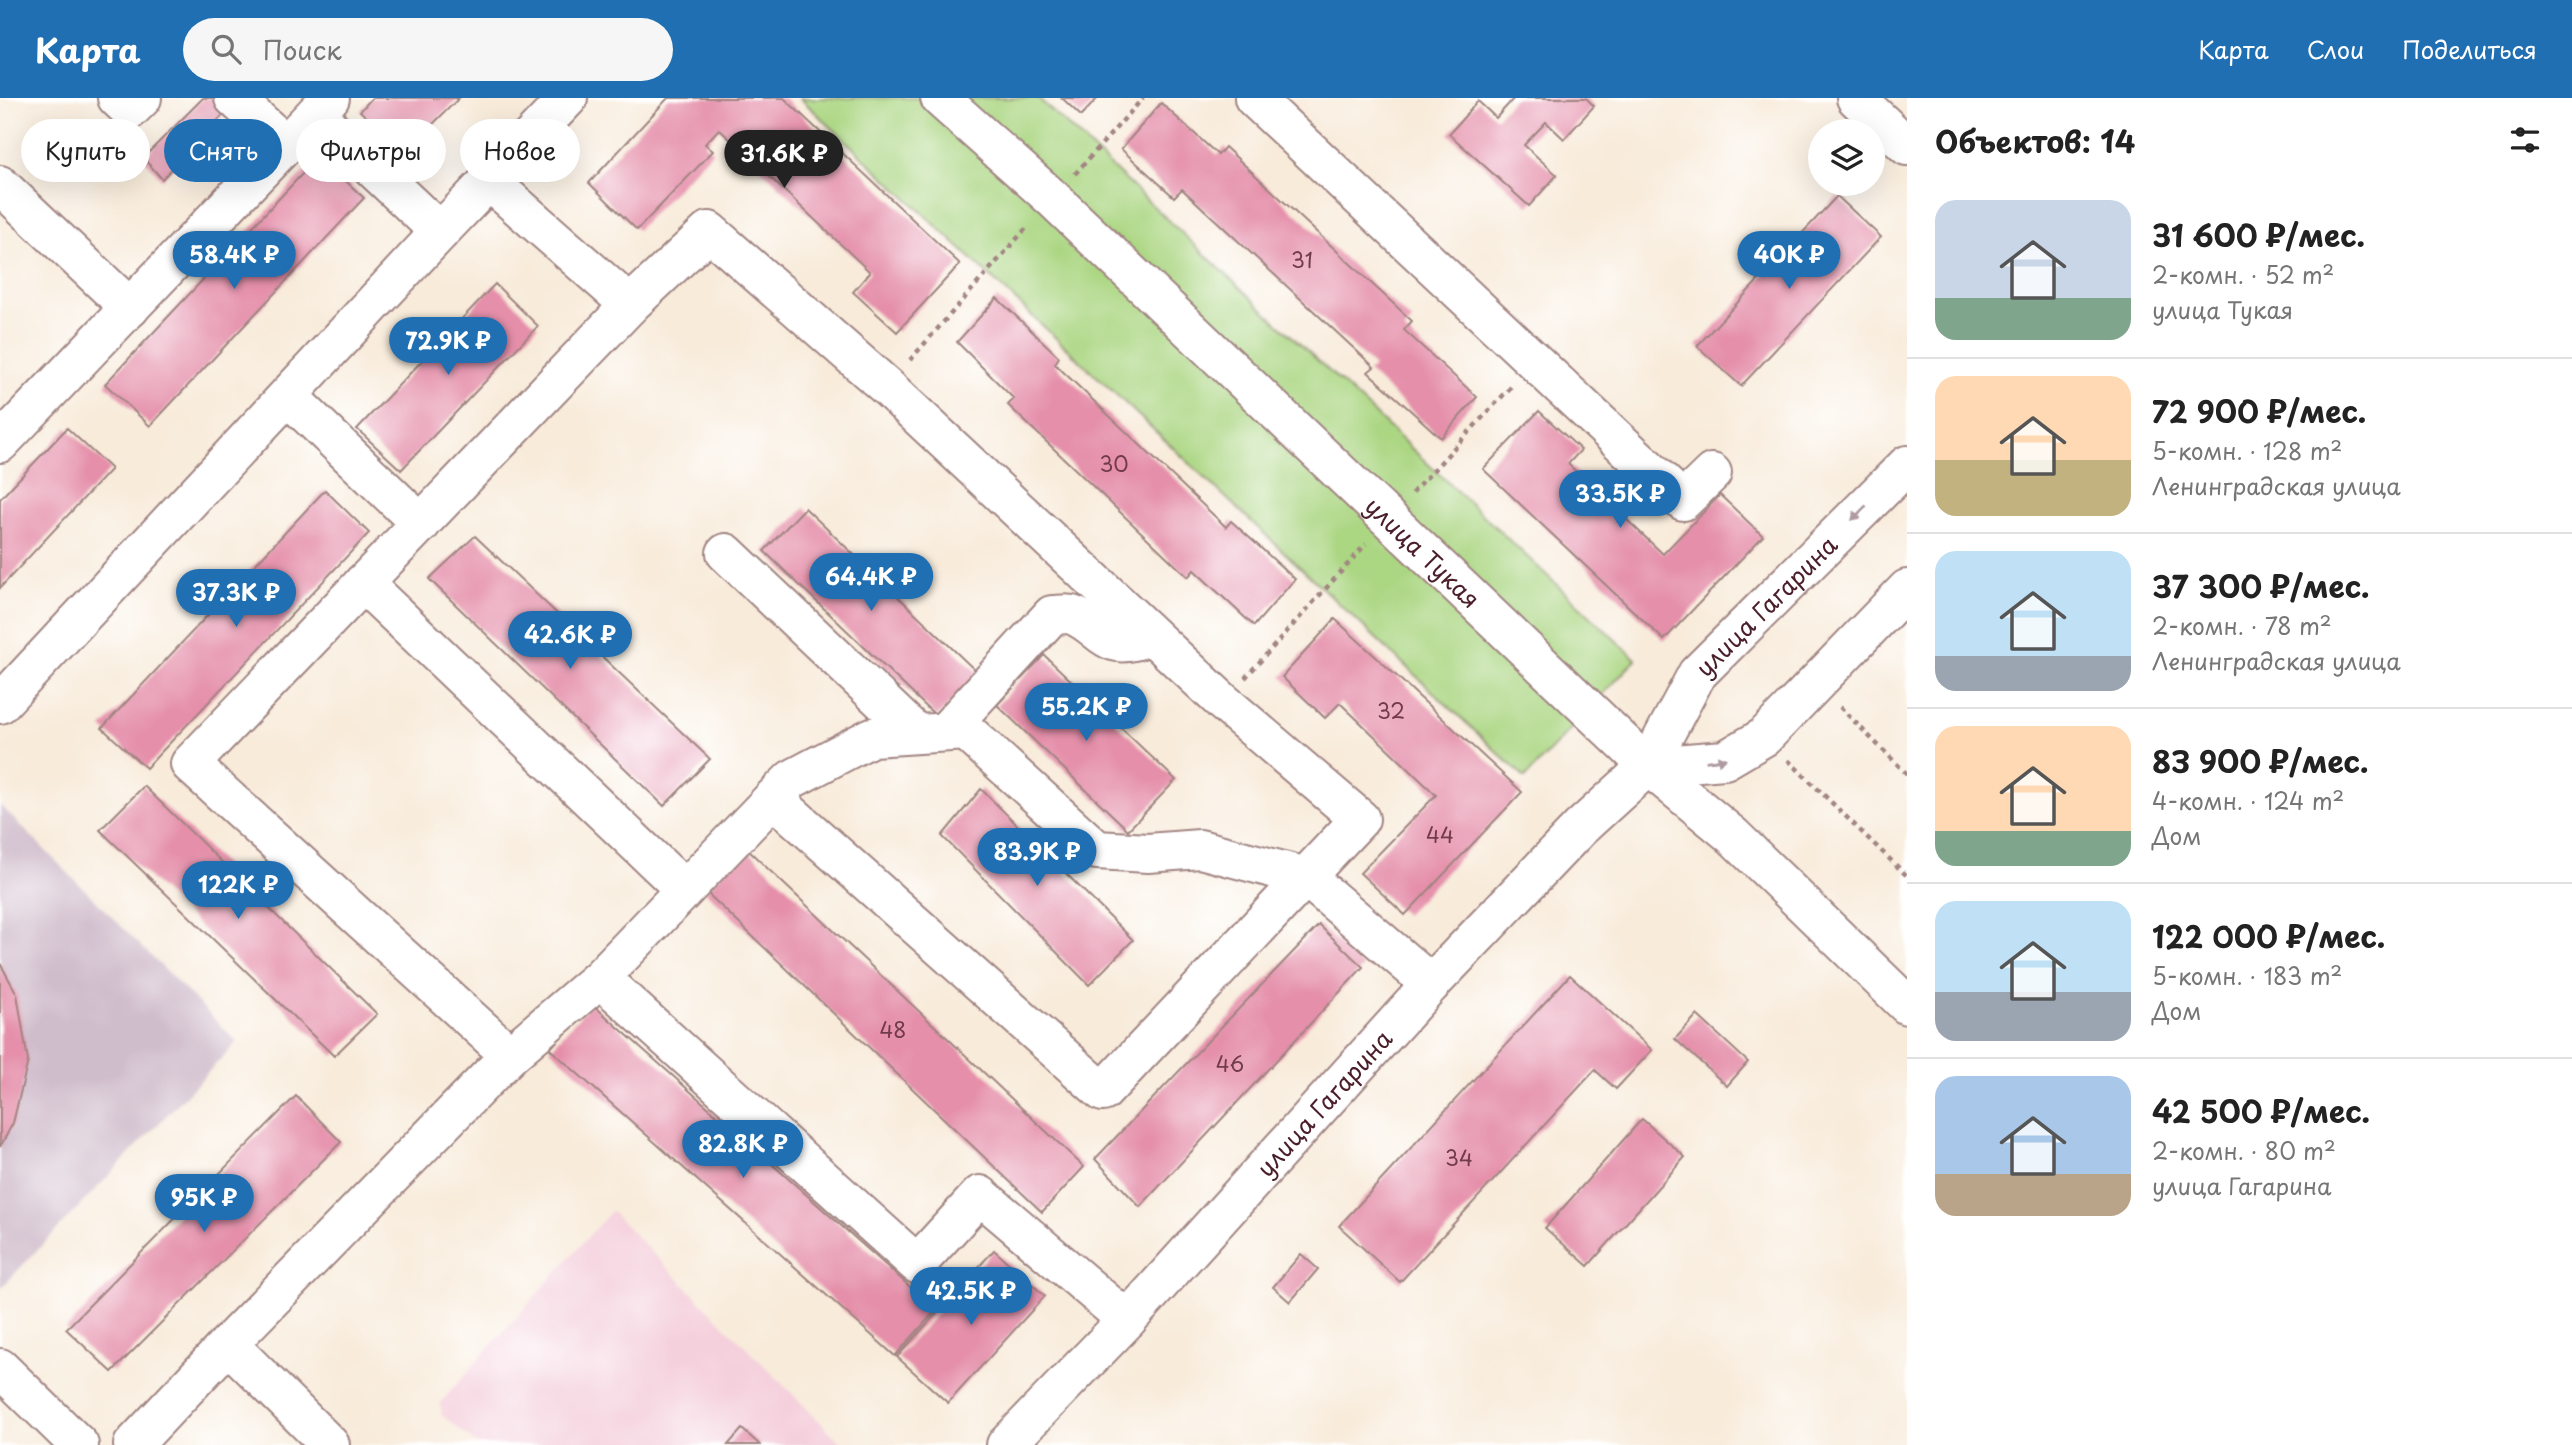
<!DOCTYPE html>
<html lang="ru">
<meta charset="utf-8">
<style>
body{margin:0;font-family:"Playpen Sans",sans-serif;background:#f6f6f6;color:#222;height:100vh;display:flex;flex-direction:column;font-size:26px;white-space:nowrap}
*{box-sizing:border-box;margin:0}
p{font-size:23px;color:#767676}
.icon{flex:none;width:38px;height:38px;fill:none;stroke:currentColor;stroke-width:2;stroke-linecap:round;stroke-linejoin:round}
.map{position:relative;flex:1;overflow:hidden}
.sheet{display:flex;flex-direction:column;background:#fff;width:665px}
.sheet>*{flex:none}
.hud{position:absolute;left:21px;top:21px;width:665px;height:63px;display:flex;gap:14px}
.buttons{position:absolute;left:1808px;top:21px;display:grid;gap:14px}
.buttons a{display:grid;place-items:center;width:77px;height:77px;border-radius:50%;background:#fff;box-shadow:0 7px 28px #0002;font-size:35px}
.price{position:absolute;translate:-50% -60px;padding:0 16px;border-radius:24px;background:#1f6fb2;color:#fff;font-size:23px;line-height:46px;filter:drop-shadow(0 2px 4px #0008)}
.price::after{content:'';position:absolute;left:50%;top:42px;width:21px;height:16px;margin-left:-10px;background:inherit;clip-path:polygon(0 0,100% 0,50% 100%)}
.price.selected{background:#222;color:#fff}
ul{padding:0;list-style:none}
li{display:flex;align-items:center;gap:21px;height:175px;padding:0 28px}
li+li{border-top:2px solid #e0e0e0}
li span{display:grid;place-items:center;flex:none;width:196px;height:140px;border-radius:21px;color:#555}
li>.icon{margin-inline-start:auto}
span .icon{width:84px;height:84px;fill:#fffc;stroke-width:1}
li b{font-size:30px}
h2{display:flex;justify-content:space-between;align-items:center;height:84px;padding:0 28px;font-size:30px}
.chip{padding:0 24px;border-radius:32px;background:#fff;box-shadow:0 7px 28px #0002;font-size:24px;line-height:63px}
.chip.selected{background:#1f6fb2;color:#fff}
header{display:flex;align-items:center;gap:42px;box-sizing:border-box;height:98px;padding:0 35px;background:#1f6fb2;color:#fff}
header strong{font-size:33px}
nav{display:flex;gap:38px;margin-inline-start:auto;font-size:24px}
.search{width:490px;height:63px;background:#f6f6f6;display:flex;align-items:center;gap:18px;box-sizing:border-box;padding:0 24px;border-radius:38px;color:#767676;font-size:26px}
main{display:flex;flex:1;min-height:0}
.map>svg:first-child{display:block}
</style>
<header>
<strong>Карта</strong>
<div class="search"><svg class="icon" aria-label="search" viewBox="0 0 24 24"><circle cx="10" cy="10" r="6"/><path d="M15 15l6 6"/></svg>Поиск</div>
<nav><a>Карта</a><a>Слои</a><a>Поделиться</a></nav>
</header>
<main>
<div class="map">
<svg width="1907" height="1347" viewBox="0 0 1907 1347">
<rect width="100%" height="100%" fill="#fff"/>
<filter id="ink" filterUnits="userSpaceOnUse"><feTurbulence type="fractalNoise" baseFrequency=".0143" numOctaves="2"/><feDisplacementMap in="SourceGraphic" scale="14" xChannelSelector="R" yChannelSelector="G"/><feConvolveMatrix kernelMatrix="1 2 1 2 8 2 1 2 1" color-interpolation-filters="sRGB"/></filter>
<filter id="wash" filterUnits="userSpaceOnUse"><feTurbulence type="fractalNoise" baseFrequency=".00686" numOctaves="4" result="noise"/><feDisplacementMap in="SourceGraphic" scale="28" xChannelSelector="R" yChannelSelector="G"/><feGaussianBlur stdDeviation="1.57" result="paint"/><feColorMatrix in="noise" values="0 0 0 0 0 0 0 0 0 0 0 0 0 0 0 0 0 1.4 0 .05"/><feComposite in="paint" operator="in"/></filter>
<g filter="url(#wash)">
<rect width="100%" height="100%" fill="#f8ebda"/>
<path fill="#f4cfdc" d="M611 1113 843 1347H478L442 1317 440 1305Z"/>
<path fill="#d0bdcc" d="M0 707 237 944 0 1191Z"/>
<path fill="#abd682" stroke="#7a7a56" stroke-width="2" d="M800 0H1038L1636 561 1525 680Z"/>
<g id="blocks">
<g fill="#e58faa">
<path d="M203 0H212L226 14 162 81 143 60Z"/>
<path d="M372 0H459L404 55 360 13Z"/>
<path d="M668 0H784L960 166 897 234 853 194 870 174 719 31 705 46 713 53 637 132 589 85Z"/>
<path d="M1062 0H1098L1081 18Z"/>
<path d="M1514 0H1586L1594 8 1564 41 1546 24 1524 47 1557 77 1529 108 1449 36 1478 3 1496 20Z"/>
<path d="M1161 5 1218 57 1225 49 1412 223 1404 232 1477 299 1441 340 1368 274 1374 269 1182 91 1174 99 1121 51Z"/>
<path d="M319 58 364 100 150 328 105 286Z"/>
<path d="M1837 98 1881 139 1741 288 1697 248Z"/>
<path d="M495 186 538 228 401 372 357 331Z"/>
<path d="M997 200 1059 259 1055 266 1226 429 1231 423 1295 481 1254 528 1194 472 1188 479 1008 307 1014 301 957 244Z"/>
<path d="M1539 313 1581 352 1568 366 1663 456 1720 397 1763 438 1664 542 1483 371Z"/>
<path d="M67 330 111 371 0 490V401Z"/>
<path d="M325 392 369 435 146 670 102 630Z"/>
<path d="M805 410 979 576 937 619 764 453Z"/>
<path d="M475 438 710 661 664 708 429 481Z"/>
<path d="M1335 521 1522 694 1405 817 1360 775 1436 697 1340 605 1325 620 1282 579Z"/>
<path d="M1044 557 1176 682 1128 732 997 607Z"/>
<path d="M144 688 377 916 334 958 100 732Z"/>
<path d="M981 691 1133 842 1089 887 942 738Z"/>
<path d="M746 750 1084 1069 1042 1114 705 793Z"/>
<path d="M1319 827 1363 869 1140 1109 1095 1061Z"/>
<path d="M0 865 17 896 28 963 13 1025 0 1049Z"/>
<path d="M1570 877 1652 952 1616 991 1595 972 1400 1184 1339 1128Z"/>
<path d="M591 905 936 1212 895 1258 550 951Z"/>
<path d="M1697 917 1748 964 1727 988 1675 941Z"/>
<path d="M296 998 341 1044 112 1274 66 1231Z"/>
<path d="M1642 1021 1685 1059 1588 1168 1545 1130Z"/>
<path d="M994 1152 1045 1198 948 1305 897 1259Z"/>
<path d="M1301 1156 1318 1171 1290 1204 1273 1189Z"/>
<path d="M742 1331 760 1347H728Z"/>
</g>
</g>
</g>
<g filter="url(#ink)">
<use href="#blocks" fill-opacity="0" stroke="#a18582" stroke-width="2"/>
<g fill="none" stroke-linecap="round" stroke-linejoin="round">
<defs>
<g id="minor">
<path d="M117 0 130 12 142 0"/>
<path d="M234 0 286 47"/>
<path d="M330 0 315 16 440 134"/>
<path id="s1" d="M940 0 1052 100 1648 668 1733 738 1907 907"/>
<path d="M1254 0 1683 403 1712 375"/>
<path d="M1856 0 1907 48"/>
<path d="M489 83 630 207"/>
<path d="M0 87 130 210"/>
<path d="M288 298 421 426"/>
<path d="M0 345 315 16"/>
<path d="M726 455 917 636"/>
<path d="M363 485 684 791"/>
<path d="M0 606 440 134 568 0"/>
<path d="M945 634 1052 517C1059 517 1069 515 1075 518 1103 531 1104 553 1141 541L1145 531"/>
<path d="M1648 668 1725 662 1764 639 1907 491"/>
<path d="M773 700 792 681 872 639 966 633 1097 752 1148 755 1200 751 1306 779 1431 886"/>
<path d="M600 880 917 1166 980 1097 1127 1222"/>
<path d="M228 1246 330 1347"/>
<path d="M0 1270 79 1347"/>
<path d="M133 1347 228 1246 510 957 190 666 630 207 709 133 887 289 1223 604 1360 721 1103 994 773 700 600 880 510 957"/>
<path id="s2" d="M1006 1347 1127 1222 1431 886 1580 730 1648 668 1697 576 1907 367"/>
</g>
</defs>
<use href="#minor" stroke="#a18582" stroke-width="42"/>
<g stroke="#a18582" stroke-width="4.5" stroke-dasharray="5 5" stroke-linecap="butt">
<path d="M1075 76 1143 0"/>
<path d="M910 262 1029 127"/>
<path d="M1412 395 1511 289"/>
<path d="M1245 580 1366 446"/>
<path d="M1840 609 1907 676"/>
<path d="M1788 662 1907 778"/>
</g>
<use href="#minor" stroke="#fff" stroke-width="38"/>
</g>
<defs><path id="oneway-solid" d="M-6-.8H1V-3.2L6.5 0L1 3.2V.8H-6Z" transform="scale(1.75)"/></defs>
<g fill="#ae9aa0">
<use href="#oneway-solid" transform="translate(1859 415) rotate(135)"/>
<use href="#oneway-solid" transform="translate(1716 662) rotate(-8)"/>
</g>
</g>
<g text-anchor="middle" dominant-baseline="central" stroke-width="5" stroke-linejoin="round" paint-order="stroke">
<g font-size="21" fill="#713b4b">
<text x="1302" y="161">31</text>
<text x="1114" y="365">30</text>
<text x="1391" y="612">32</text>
<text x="1440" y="736">44</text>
<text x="893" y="931">48</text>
<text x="1230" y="965">46</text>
<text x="1459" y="1059">34</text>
</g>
<g font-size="24" fill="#4a1f2b" stroke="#fff">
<text stroke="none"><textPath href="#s1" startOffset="663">улица Тукая</textPath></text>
<text stroke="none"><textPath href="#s2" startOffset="1136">улица Гагарина</textPath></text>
<text stroke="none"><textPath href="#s2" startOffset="467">улица Гагарина</textPath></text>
</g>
</g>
</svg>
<div class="buttons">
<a><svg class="icon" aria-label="layers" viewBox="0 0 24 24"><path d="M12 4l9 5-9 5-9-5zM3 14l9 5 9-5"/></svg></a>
</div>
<b class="price selected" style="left:784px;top:92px">31.6K ₽</b>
<b class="price" style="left:234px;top:193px">58.4K ₽</b>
<b class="price" style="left:1789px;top:193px">40K ₽</b>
<b class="price" style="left:448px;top:279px">72.9K ₽</b>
<b class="price" style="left:1620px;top:432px">33.5K ₽</b>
<b class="price" style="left:871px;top:515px">64.4K ₽</b>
<b class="price" style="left:236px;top:531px">37.3K ₽</b>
<b class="price" style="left:570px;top:573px">42.6K ₽</b>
<b class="price" style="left:1086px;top:645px">55.2K ₽</b>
<b class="price" style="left:1037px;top:790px">83.9K ₽</b>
<b class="price" style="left:238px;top:823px">122K ₽</b>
<b class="price" style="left:743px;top:1082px">82.8K ₽</b>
<b class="price" style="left:204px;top:1136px">95K ₽</b>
<b class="price" style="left:971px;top:1229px">42.5K ₽</b>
<div class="hud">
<a class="chip">Купить</a>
<a class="chip selected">Снять</a>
<a class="chip">Фильтры</a>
<a class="chip">Новое</a>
</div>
</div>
<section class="sheet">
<h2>Объектов: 14<svg class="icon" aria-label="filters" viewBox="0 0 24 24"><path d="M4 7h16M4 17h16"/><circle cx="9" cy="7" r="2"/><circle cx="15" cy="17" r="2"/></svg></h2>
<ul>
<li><span style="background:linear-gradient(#c9d6e8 70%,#7fa58c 0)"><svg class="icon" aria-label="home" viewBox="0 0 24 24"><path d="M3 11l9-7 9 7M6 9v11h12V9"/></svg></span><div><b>31 600 ₽/мес.</b><p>2-комн. · 52 m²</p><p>улица Тукая</p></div></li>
<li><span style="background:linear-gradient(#ffd9b3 60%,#c2b280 0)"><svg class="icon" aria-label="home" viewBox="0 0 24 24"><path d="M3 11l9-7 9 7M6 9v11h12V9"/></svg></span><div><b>72 900 ₽/мес.</b><p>5-комн. · 128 m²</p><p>Ленинградская улица</p></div></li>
<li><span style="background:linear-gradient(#bfe0f5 75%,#9aa5b1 0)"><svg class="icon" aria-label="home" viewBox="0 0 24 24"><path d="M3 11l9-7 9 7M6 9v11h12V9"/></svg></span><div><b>37 300 ₽/мес.</b><p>2-комн. · 78 m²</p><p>Ленинградская улица</p></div></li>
<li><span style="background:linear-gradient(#ffd9b3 75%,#7fa58c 0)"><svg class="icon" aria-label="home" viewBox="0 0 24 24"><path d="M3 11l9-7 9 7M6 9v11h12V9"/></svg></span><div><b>83 900 ₽/мес.</b><p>4-комн. · 124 m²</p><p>Дом</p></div></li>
<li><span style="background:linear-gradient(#bfe0f5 65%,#9aa5b1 0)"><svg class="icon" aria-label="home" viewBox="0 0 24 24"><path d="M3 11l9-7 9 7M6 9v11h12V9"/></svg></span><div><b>122 000 ₽/мес.</b><p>5-комн. · 183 m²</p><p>Дом</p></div></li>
<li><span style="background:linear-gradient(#a9c7e8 70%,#b9a48a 0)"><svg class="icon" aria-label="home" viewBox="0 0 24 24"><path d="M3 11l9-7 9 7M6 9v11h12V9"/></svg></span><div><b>42 500 ₽/мес.</b><p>2-комн. · 80 m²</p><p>улица Гагарина</p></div></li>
</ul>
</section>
</main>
